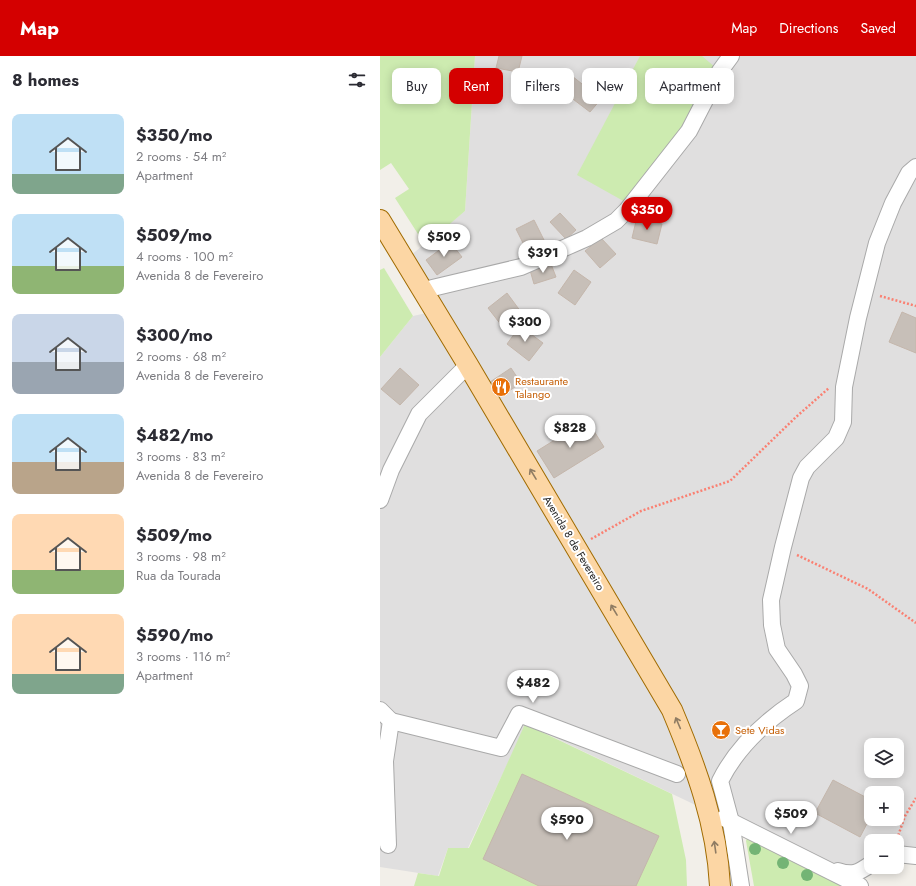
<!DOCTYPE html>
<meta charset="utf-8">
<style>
body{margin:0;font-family:Jost,sans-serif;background:#f7f7f7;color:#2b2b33;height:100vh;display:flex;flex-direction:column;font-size:15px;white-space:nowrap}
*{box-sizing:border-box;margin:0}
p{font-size:13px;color:#7c7c81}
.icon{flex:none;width:22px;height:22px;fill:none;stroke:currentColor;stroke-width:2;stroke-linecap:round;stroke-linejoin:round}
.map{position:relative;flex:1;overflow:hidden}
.side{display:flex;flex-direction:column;background:#fff;width:380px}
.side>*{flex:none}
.hud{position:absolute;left:12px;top:12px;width:380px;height:36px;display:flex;gap:8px}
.fabs{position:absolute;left:484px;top:682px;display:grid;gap:8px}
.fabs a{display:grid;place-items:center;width:40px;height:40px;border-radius:8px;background:#fff;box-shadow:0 2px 10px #0003;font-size:20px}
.price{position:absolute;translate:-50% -34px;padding:0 9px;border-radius:14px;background:#fff;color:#222;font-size:13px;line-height:26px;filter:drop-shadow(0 1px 2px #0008)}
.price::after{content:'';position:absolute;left:50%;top:24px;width:12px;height:9px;margin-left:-6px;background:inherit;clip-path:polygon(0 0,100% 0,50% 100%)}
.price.active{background:#d40000;color:#fff}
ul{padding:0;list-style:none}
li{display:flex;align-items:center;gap:12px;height:100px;padding:0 12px}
li span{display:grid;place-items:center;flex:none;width:112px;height:80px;border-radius:8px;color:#555}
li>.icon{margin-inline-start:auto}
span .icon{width:48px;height:48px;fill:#fffc;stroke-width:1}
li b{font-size:17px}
h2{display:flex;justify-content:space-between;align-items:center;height:48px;padding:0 12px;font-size:17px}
.chip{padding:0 14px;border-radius:8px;background:#fff;box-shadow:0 2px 10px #0003;font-size:14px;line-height:36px}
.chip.active{background:#d40000;color:#fff}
header{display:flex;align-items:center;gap:24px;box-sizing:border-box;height:56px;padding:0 20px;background:#d40000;color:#fff}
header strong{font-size:19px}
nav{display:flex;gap:22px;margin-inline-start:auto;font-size:14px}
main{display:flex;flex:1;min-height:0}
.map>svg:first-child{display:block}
</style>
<header>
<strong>Map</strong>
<nav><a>Map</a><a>Directions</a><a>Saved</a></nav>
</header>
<main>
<section class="side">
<h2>8 homes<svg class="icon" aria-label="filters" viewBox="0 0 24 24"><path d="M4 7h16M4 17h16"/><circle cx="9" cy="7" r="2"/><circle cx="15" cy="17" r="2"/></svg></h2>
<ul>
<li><span style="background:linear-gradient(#bfe0f5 75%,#7fa58c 0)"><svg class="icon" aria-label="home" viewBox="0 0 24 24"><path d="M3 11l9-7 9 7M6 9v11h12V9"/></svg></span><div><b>$350/mo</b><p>2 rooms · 54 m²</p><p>Apartment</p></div></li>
<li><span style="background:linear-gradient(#bfe0f5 65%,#8fb573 0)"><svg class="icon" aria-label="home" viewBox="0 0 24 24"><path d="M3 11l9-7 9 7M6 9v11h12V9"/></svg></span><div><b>$509/mo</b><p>4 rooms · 100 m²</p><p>Avenida 8 de Fevereiro</p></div></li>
<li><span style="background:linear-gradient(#c9d6e8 60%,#9aa5b1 0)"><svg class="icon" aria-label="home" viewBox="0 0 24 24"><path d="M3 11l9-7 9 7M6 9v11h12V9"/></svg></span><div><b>$300/mo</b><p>2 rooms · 68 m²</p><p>Avenida 8 de Fevereiro</p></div></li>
<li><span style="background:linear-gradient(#bfe0f5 60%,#b9a48a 0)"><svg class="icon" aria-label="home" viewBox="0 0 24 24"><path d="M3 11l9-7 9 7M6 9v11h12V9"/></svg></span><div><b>$482/mo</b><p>3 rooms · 83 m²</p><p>Avenida 8 de Fevereiro</p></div></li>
<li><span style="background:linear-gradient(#ffd9b3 70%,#8fb573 0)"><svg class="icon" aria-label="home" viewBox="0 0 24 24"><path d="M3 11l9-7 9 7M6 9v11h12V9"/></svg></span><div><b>$509/mo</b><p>3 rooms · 98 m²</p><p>Rua da Tourada</p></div></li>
<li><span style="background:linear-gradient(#ffd9b3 75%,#7fa58c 0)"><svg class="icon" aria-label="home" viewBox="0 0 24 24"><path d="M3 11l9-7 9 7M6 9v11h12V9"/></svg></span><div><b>$590/mo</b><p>3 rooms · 116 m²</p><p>Apartment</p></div></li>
</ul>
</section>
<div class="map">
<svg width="536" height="830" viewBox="0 0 536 830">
<rect width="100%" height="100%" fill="#f2efe9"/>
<path fill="#e0dfdf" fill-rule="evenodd" d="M95 0H536V800L517 798V785H491V808L470 819 351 766 146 668 88 792H68L58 820 0 811V301L33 260 56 255 25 204 85 155ZM491 689H517V715H491ZM491 737H517V763H491Z"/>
<g fill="#cdebb0">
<path d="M0 0H95L85 155 45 189 15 142 29 133 11 107 0 114Z"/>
<path d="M260 0H322L336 12 304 72 247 147 197 119Z"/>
<path d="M4 212 33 260 0 301V214Z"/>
<path d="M145 668 292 738 306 804 307 830H34L38 817 59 820 68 792H89Z"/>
<path d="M367 782 463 830H374L366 785Z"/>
</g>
<g fill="#c7bfb8" stroke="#c4b6ab">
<path d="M119 0H142L138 16 116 12Z"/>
<path d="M192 20 221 43 210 56 181 34Z"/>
<path d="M180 157 196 174 186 183 170 166Z"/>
<path d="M257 161 282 168 277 188 252 182Z"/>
<path d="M154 164 164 184 146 193 136 173Z"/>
<path d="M221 182 236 198 220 212 205 195Z"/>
<path d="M70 186 82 201 57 219 46 204Z"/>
<path d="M171 208 176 221 154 228 150 214Z"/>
<path d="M194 214 211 226 195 249 178 237Z"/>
<path d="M127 237 141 256 122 270 108 252Z"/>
<path d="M522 256 536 262V297L509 286Z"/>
<path d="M140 270 163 287 149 305 127 288Z"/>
<path d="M20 312 39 329 20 349 1 333Z"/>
<path d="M131 312 141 327 120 341 110 326Z"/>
<path d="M207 364 224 391 174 422 157 395Z"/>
<path d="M142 718 279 780 256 830H159L103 803Z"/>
<path d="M453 724 491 744V760L480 781 435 757Z"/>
</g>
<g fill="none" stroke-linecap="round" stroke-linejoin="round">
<defs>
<g id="minor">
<path d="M44 234 141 211 207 182 236 165 247 154 309 75 340 15 351 0"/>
<path d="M0 444 11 414 39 358 88 309"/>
<path d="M0 654 11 665 5 705 8 789"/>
<path d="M11 665 121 692 139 658 297 718"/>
<path d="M344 762 480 830"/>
<path d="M517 798 536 800"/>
<path d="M458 815C473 820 478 817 491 808"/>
<path d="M361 830 351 766 340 725C357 691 384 666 416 645L420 630 414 618 397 593 392 569 391 544 403 491 421 422 427 411 456 382 463 366 464 331 478 262 497 187 513 147 529 117 536 111"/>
</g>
<path id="major" d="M0 164 88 309 292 654C316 711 337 768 340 830"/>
</defs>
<use href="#minor" stroke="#a9a9a9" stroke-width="18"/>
<use href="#major" stroke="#a06b00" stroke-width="22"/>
<g stroke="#fa8072" stroke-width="2.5" stroke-dasharray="2 2" stroke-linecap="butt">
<path d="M500 240 536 250"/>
<path d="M211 483 261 455 350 425 416 361 449 332"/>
<path d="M417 499 488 533 536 567"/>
<path d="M517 783 525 760 536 742"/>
</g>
<use href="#minor" stroke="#fff" stroke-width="16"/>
<use href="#major" stroke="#fcd6a4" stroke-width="20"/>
</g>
<g fill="#74b475">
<circle cx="375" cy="793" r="6"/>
<circle cx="403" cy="807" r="6"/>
<circle cx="427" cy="819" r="6"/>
</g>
<defs><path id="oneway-shaft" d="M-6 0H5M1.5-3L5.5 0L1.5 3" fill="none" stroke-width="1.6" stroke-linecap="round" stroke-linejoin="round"/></defs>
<g stroke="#8f7c63">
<use href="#oneway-shaft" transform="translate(153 418) rotate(-121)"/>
<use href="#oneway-shaft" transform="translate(234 554) rotate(-121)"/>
<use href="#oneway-shaft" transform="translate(298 667) rotate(-113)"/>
<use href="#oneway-shaft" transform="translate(335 791) rotate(-98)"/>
</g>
<defs>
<symbol id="restaurant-disc" viewBox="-11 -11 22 22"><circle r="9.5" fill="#e8710a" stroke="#fff"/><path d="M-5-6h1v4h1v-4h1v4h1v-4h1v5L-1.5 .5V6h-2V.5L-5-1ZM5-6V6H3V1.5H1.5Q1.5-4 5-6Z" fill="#fff"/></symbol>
<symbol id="bar-disc" viewBox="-11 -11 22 22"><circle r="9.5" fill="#e8710a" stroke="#fff"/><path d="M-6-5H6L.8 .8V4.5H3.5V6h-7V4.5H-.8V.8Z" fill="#fff"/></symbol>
</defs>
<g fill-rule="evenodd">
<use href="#restaurant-disc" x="110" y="320" width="22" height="22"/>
<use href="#bar-disc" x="330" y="663" width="22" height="22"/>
</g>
<g text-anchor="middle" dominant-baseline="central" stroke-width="4" stroke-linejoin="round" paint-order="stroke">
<g font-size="11" fill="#c56008" stroke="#fff" text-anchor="start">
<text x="135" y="325">Restaurante<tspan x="135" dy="13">Talango</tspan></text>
<text x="355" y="674">Sete Vidas</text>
</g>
<g font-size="11" fill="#222" stroke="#fff">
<text transform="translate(194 487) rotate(59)">Avenida 8 de Fevereiro</text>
</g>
</g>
</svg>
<div class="fabs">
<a><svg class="icon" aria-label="layers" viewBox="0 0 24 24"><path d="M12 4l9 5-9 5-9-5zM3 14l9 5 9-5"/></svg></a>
<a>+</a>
<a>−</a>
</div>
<b class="price active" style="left:267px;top:175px">$350</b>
<b class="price" style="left:64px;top:202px">$509</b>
<b class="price" style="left:163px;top:218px">$391</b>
<b class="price" style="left:145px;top:287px">$300</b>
<b class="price" style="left:190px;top:393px">$828</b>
<b class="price" style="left:153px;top:648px">$482</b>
<b class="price" style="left:411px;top:779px">$509</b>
<b class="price" style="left:187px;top:785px">$590</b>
<div class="hud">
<a class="chip">Buy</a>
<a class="chip active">Rent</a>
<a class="chip">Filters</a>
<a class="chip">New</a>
<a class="chip">Apartment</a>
</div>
</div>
</main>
